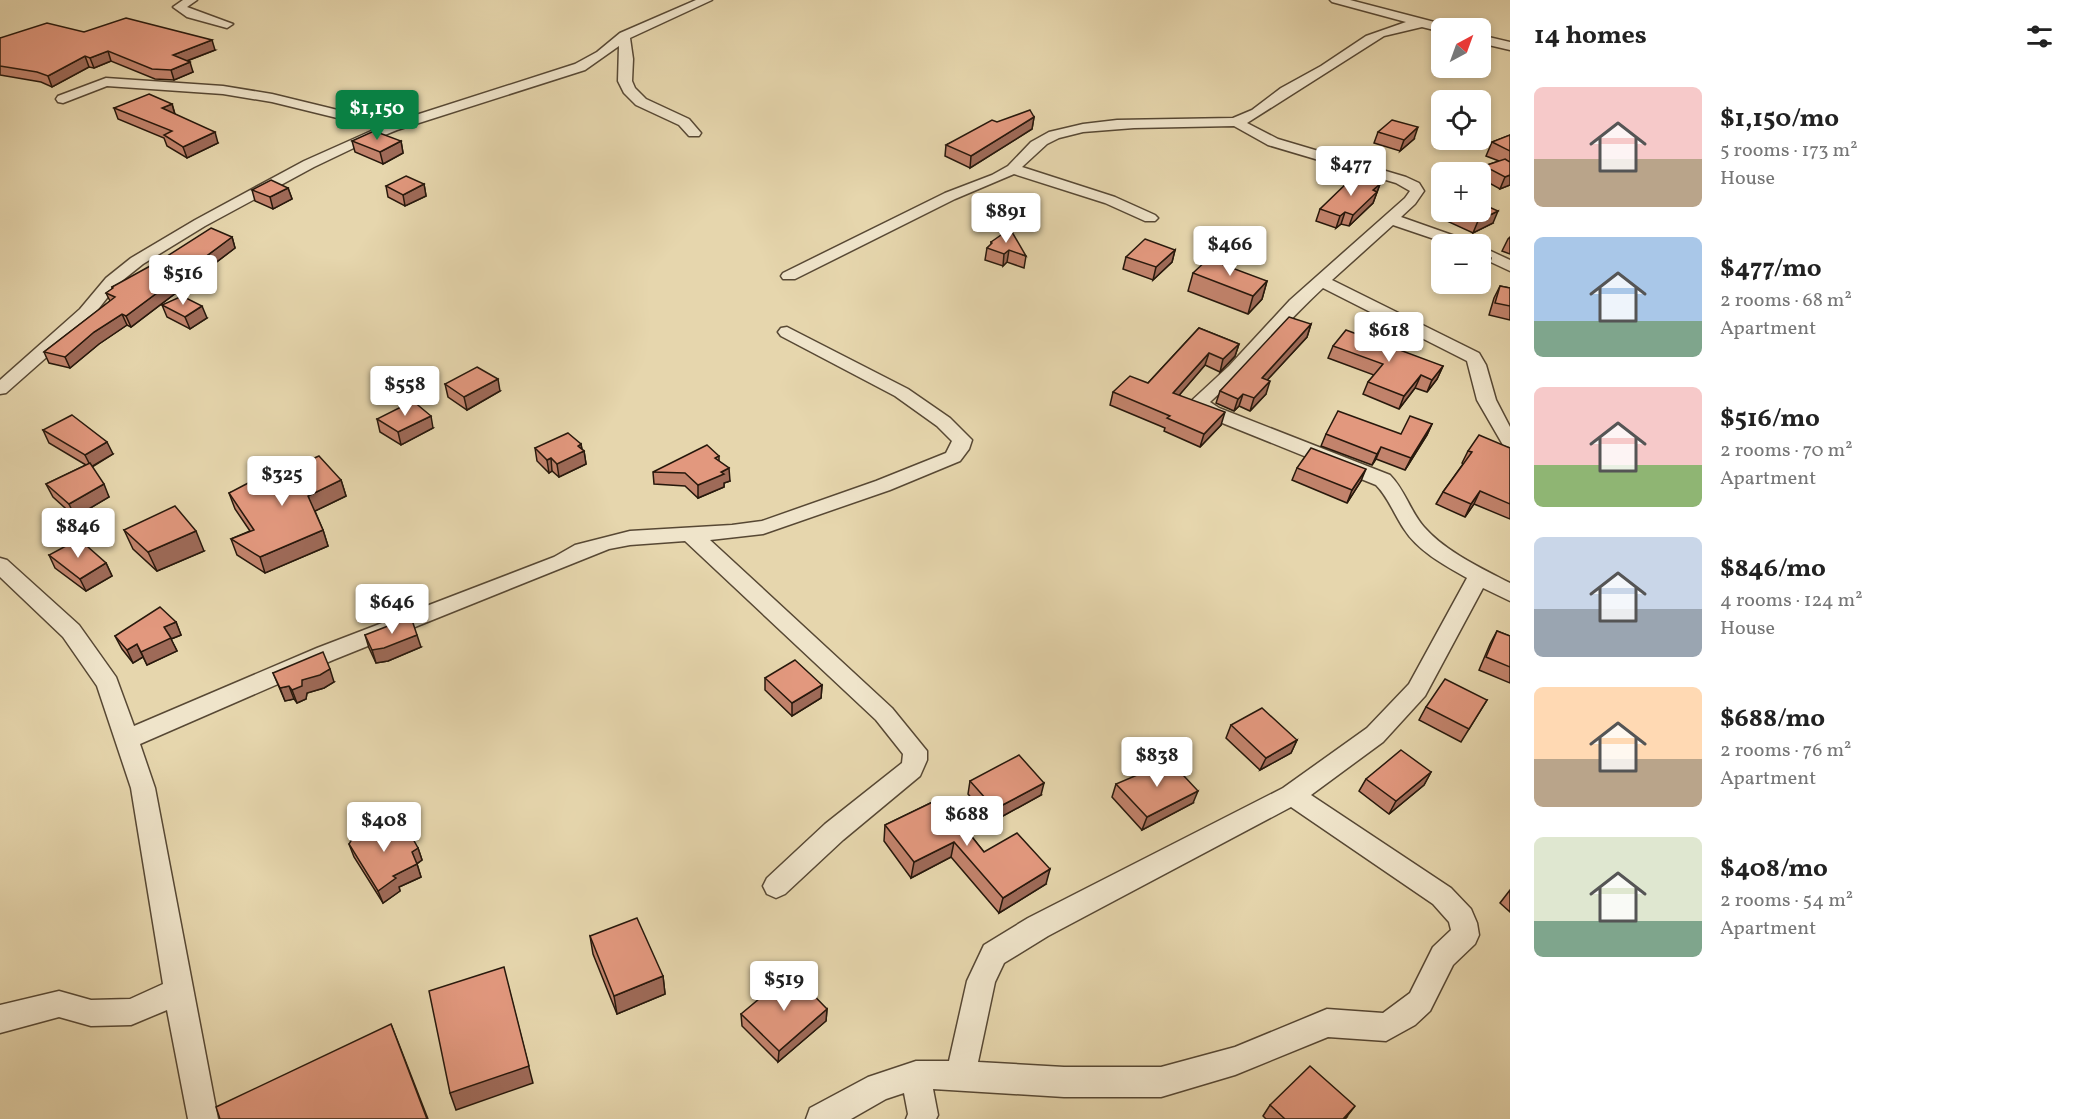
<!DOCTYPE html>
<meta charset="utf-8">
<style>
body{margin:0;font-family:Vollkorn,serif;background:#f6f6f6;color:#222;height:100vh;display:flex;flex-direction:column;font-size:22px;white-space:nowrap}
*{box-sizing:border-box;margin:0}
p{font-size:20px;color:#767676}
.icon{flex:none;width:33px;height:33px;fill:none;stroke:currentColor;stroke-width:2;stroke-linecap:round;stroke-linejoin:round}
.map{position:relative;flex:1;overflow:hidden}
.drawer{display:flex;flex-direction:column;background:#fff;width:570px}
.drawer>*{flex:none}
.needle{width:39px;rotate:41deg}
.tools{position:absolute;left:1431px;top:18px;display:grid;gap:12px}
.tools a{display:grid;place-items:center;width:60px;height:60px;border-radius:9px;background:#fff;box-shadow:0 3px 9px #0003;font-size:30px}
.price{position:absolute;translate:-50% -51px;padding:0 14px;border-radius:6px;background:#fff;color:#222;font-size:20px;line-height:39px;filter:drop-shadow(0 2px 3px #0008)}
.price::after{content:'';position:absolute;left:50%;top:36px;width:18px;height:14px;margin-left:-9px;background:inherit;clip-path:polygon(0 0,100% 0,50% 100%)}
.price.active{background:#0b8043;color:#fff}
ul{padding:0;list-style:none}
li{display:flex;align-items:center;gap:18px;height:150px;padding:0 24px}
li span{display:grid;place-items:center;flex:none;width:168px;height:120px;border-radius:9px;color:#555}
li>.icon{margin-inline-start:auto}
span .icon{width:72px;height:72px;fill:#fffc;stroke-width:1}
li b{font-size:26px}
h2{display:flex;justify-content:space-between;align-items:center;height:72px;padding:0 24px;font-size:26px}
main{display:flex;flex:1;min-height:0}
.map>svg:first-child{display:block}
</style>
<main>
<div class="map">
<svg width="1510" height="1119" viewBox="0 0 1510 1119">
<rect width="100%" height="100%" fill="#e6d6ad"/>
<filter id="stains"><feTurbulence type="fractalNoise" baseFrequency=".00333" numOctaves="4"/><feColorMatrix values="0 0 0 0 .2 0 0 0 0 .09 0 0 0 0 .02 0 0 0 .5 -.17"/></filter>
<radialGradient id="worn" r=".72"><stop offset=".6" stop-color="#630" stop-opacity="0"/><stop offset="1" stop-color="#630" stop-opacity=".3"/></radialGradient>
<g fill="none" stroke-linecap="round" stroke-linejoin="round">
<defs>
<g id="minor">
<path d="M183 0H197L187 7 233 24 227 28 187 17 173 7Z"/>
<path d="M696 0H712L630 38 633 59 632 81 635 88 646 99 689 119 701 133 699 136H689L679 125 636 105 624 93 618 81 619 46 585 70 397 130 360 145 314 167 205 226 143 264 118 284 92 317 6 393 0 394V380L80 309 106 278 131 258 195 220 304 161 378 128 272 102 223 94 107 86 63 103 58 102 56 99 58 96 106 78 223 86 272 94 391 123 575 64 597 52 620 33Z"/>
<path d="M1330 0H1350L1446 25 1448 28H1442V32L1422 27 1384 36 1247 123 1278 139 1406 177 1419 183 1424 191 1415 204 1401 217 1469 241 1471 244H1449L1393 225 1332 280 1479 353 1486 365 1496 400 1510 427V447L1503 445 1477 400 1467 361 1323 288C1284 324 1250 366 1210 402L1219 408 1390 475C1405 490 1410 511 1424 527 1446 552 1481 568 1510 583V601L1483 588 1425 696 1383 742 1311 795 1451 888 1471 909 1477 923 1479 935 1475 944 1453 965 1430 1011 1415 1025 1386 1041 1328 1037 1235 1075 1161 1097H1064L933 1089 938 1115 936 1119H906L908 1114 904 1093 886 1099 851 1119H806L810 1108 868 1077 916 1061H949L967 981 984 945 1028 918 1283 788 1367 728 1409 684 1467 578C1444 565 1418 551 1404 529 1394 514 1388 497 1376 485L1205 416 1189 403 1229 366 1290 300 1405 198 1410 191 1396 183 1268 145 1234 126 1134 128 1083 132 1059 138 1047 144 1022 167 1115 197 1155 215 1158 218 1155 221H1145L1105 203 1014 174 955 199 795 279H783L781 276 783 273 945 193 992 175 1008 166 1031 142 1049 132 1083 124 1117 120 1233 118 1252 110 1281 88 1321 66 1366 36 1406 22 1332 2ZM1291 807 1433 904 1449 922 1451 930 1433 947 1410 993 1383 1013 1327 1009 1235 1047 1161 1067H1064L978 1062 995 982 1004 963 1048 936Z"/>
<path d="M1480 35 1510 42V50L1480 43Z"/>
<path d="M1480 246 1510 260V271L1480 257Z"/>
<path d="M787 327 908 389 950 418 972 440 969 449 960 461 890 490 763 534 710 540 892 708 927 751V760L920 776 843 840 785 894 776 898 767 894 763 886 767 878 825 824 902 763 903 754 876 720 685 541 630 545 609 549 333 660 140 744 155 788 218 1119H188L167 1010 131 1025 91 1026 59 1017 0 1033V1005L59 991 91 1000 130 999 163 984 131 788 97 686 63 637 0 577V558L7 560 79 625 116 677 134 726 317 648 554 557 575 545 630 531 732 525 762 521 876 481 946 453 952 441 937 426 895 396 781 336 778 332 781 328Z"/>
</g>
</defs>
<use href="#minor" stroke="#574834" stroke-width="3"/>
<use href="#minor" fill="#efe4ca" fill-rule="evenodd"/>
</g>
<g fill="#c2836c" stroke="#27180c" stroke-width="1.5">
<path d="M84 32 215 50 187 61 193 72 174 80 155 79 111 61 94 68 89 67 52 87 41 82 0 75V38Z"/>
<path d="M172 104 175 114 218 143 187 158 167 146 164 138 118 119 114 108Z"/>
<path d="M1034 117 1032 129 970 168 945 156 946 145 997 122Z"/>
<path d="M1378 132 1414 139 1400 151 1374 143Z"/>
<path d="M1510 135V185L1500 189 1480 178V174L1484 166 1499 161 1486 156 1492 142Z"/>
<path d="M352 141H401L403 153 383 164 355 152Z"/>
<path d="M424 184 426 196 405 206 388 197 386 186Z"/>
<path d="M1380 184 1373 203 1349 226 1341 224 1336 228 1316 221 1320 209Z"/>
<path d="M288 188 292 199 273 209 255 201 252 190Z"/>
<path d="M1442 209V212H1480L1493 223 1473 233 1438 217Z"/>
<path d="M232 237 235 248 131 327 127 325 99 344 70 368 49 363 44 352 110 301 106 293 112 289V287Z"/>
<path d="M1510 237V254L1502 251 1508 239Z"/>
<path d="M991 242 1026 256 1024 268 1007 262 1003 266 985 260 987 248 991 245Z"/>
<path d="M1175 250 1172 262 1153 280 1123 269 1126 257Z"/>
<path d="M1480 255 1487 272 1482 284H1478H1480Z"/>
<path d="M1193 273 1267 281 1262 299 1248 314 1188 291Z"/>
<path d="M1500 286 1510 288V320L1489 315 1494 298Z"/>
<path d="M162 305 207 318 190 329 167 317Z"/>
<path d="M1311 324 1307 337 1267 380 1266 394 1250 411 1239 406 1234 411 1216 403 1220 391Z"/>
<path d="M1199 328 1239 344 1235 356 1220 372 1205 365 1179 395 1221 425 1200 447 1164 431 1165 428 1110 405 1113 392 1148 383Z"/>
<path d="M1333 346 1443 366 1437 379 1427 392 1415 388 1399 409 1363 394 1368 382 1374 375 1328 358Z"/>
<path d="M445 384 500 391 467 410 448 397Z"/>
<path d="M377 419 433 428 401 445 380 432Z"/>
<path d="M1432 424 1427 435 1405 470 1376 459 1372 465 1321 446 1326 434H1401Z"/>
<path d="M43 430 113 454 92 467 109 497 75 517 53 497 46 484 86 465 49 443Z"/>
<path d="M581 444 582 449 584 451 586 464 559 477 552 471 549 473 537 461 535 448Z"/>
<path d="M1510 448V519L1474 504 1465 517 1436 504 1443 492 1463 464 1462 463 1468 451Z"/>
<path d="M719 456V461L730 481 724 483V487L698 498 685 486 654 484 653 472Z"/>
<path d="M1297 468 1361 481 1347 503 1292 480Z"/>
<path d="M341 480 346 496 315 511 323 530 328 546 265 573 237 555 231 539 250 531 235 509 229 493 258 483Z"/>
<path d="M124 530 204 551 157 571 133 549Z"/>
<path d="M49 555 106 563 112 576 86 591 55 568Z"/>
<path d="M176 622 181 635 171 639 177 651 147 665 143 657 133 663 122 649 115 636Z"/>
<path d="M1497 631 1510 636V683L1479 670 1490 644Z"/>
<path d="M365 635 421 647 388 661 376 663 369 648Z"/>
<path d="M273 673 334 682 324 688 307 693 306 699 297 703 294 699 285 701Z"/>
<path d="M765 678 822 685 821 698 792 716 765 690Z"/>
<path d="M1487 700 1461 742 1419 720 1426 707Z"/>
<path d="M1231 725 1297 740 1291 753 1260 770 1226 738Z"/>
<path d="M1431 772 1424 785 1389 814 1359 791 1366 779Z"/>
<path d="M970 781 1041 795 992 822 968 794Z"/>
<path d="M1116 784 1193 803 1142 830 1112 797Z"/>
<path d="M941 798 984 852 1046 884 999 913 951 857 911 878 884 841 885 825Z"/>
<path d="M400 835 418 848 422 860 417 864 421 877 399 887 400 891 383 903 354 857 349 844Z"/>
<path d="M1510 890V912L1500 903Z"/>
<path d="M590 936 663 976 665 994 617 1014 593 954Z"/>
<path d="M827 1009 826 1021 778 1062 742 1026 741 1014Z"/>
<path d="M1270 1105 1347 1117 1345 1119H1266L1263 1116Z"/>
</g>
<g fill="#9e6a58" stroke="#27180c" stroke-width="1.5">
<path d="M212 40 215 50 176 65 173 55Z"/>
<path d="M108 51 111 61 94 68 90 58Z"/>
<path d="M85 56 89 67 52 87 48 76Z"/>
<path d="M190 62 193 72 174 80 171 70Z"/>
<path d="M172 104 175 115 162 108Z"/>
<path d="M1034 117 1032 129 970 168 971 156Z"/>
<path d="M1418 127 1414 139 1400 151 1404 140Z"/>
<path d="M215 132 218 143 187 158 183 147Z"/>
<path d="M401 141 403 153 383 164 380 152Z"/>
<path d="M1510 175V185L1500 189 1505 177Z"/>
<path d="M424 184 426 196 405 206 403 195Z"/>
<path d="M1380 184 1373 203 1349 226 1353 215 1373 190Z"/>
<path d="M288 188 292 199 273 209 270 197Z"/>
<path d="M1498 211 1493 223 1473 233 1478 221Z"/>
<path d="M1345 212 1341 224 1336 228 1340 216Z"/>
<path d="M232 237 235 248 131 327 126 316Z"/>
<path d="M1009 250 1007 262 1003 266 1004 254Z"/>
<path d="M1175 250 1172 262 1153 280 1156 267Z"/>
<path d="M1267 281 1262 299 1248 314 1253 296Z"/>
<path d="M202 306 207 318 190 329 185 317Z"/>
<path d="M122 314 127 325 99 344 70 368 65 357 94 332Z"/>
<path d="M1311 324 1307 337 1258 390 1262 378Z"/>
<path d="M1239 344 1235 356 1220 372 1223 359Z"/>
<path d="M1209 353 1205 365 1170 406 1173 393Z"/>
<path d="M1443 366 1437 379 1427 392 1432 380Z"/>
<path d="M1421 375 1415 388 1399 409 1404 396Z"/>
<path d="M498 379 500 391 467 410 464 397Z"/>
<path d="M1270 381 1266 394 1250 411 1254 398Z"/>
<path d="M1243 394 1239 406 1234 411 1238 399Z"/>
<path d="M1225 412 1221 425 1200 447 1204 434Z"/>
<path d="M431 416 433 428 401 445 398 432Z"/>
<path d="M1432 424 1427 435 1405 470 1411 458Z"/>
<path d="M107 442 113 454 91 467 85 455Z"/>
<path d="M581 444 582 452 584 451 586 464 559 477 557 464Z"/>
<path d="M1381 447 1376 459 1372 465 1377 454Z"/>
<path d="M551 458 552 471 549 473 547 460Z"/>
<path d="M729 468 730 481 724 483V487L698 498V485Z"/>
<path d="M1366 469 1361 481 1347 503 1352 490Z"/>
<path d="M341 480 346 496 313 512 308 496Z"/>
<path d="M104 484 109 497 75 517 69 504Z"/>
<path d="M1480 491 1474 504 1465 517 1471 504Z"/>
<path d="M323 530 328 546 265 573 260 557Z"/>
<path d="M196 531 204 551 157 571 148 552Z"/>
<path d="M106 563 112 576 86 591 80 579Z"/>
<path d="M176 622 181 635 171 639 177 651 147 665 141 652 164 627Z"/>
<path d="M417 635 421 647 388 661 376 663 372 650Z"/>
<path d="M137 644 143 657 133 663 127 650Z"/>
<path d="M330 669 334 682 324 688 307 693 306 699 297 703 292 690 302 680Z"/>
<path d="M822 685 821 698 792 716V703Z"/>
<path d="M289 686 294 699 285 701 280 688Z"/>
<path d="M1297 740 1291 753 1260 770 1266 758Z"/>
<path d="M1431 772 1424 785 1389 814 1396 801Z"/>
<path d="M1044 783 1041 795 992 822 995 809Z"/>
<path d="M1198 791 1193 803 1142 830 1147 817Z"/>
<path d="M954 842 951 857 911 878 914 862Z"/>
<path d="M418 848 422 860 416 864 412 852Z"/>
<path d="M417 864 421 877 399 887 400 891 383 903 378 891 393 876Z"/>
<path d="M1050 869 1046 884 999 913 1003 898Z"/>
<path d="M663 976 665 994 617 1014 614 996Z"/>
<path d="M508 985 533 1083 456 1110 450 1093Z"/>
<path d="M827 1009 826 1021 778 1062 779 1051Z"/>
<path d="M391 1024 400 1047 428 1119H427Z"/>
<path d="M1355 1106 1345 1119H1343Z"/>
</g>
<g fill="#e2987e" stroke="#27180c" stroke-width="1.5">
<path d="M126 18 212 40 173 55 190 62 171 70 152 69 108 51 90 58 85 56 48 76 37 72 0 66V38L47 23 84 32Z"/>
<path d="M149 94 172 104 162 108 215 132 183 147 164 135 172 131 114 108Z"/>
<path d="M1030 110 1034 117 971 156 946 145 992 120 997 122Z"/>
<path d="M1392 120 1418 127 1404 140 1378 132Z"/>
<path d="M374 131 401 141 380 152 352 141Z"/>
<path d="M1510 135V151L1492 142Z"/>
<path d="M1505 159 1510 162V175L1505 177 1484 166Z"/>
<path d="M406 176 424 184 403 195 386 186Z"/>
<path d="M1362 178 1380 184 1373 190 1377 192 1353 215 1345 212 1340 216 1320 209 1350 180Z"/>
<path d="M271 180 288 188 270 197 252 190Z"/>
<path d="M1480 203 1498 211 1478 221 1456 212H1480Z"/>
<path d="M211 228 232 237 126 316 122 314 94 332 65 357 44 352 115 297 106 293 113 288 112 287 161 260Z"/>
<path d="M1012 232 1026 256 1009 250 1004 254 987 248 992 243 991 242 1004 233Z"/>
<path d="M1145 239 1175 250 1156 267 1126 257Z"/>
<path d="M1480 255 1491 258 1487 272 1480 271Z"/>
<path d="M1208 259 1267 281 1253 296 1193 273Z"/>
<path d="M1500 286 1510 288V306L1495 303Z"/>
<path d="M182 296 202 306 185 317 162 305Z"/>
<path d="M1289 317 1311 324 1262 378 1270 381 1254 398 1243 394 1238 399 1220 391Z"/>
<path d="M1199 328 1239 344 1223 359 1209 353 1173 393 1225 412 1204 434 1167 418 1170 416 1113 392 1130 376 1148 383Z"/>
<path d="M1346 330 1443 366 1432 380 1421 375 1404 396 1368 382 1383 364 1333 346Z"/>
<path d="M477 367 498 379 464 397 445 384Z"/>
<path d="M413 401 431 416 398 432 377 419Z"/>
<path d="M1338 411 1401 434 1410 416 1432 424 1411 458 1381 447 1377 454 1326 434Z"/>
<path d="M72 415 107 442 85 455 43 430Z"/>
<path d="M568 433 581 444 578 446 584 451 557 464 551 458 547 460 535 448Z"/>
<path d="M1479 435 1510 448V504L1480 491 1471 504 1443 492 1472 452 1468 451Z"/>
<path d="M707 445 719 456 715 458 729 468 721 472 724 474 698 485 685 473 653 472Z"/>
<path d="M1311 448 1366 469 1352 490 1297 468Z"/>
<path d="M319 456 341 480 308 496 323 530 260 557 231 539 254 530 229 493 254 480 258 483Z"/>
<path d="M90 463 104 484 69 504 46 484Z"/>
<path d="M175 506 196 531 148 552 124 530Z"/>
<path d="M79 539 106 563 80 579 49 555Z"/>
<path d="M160 607 176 622 164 627 171 638 141 652 137 644 127 650 115 636Z"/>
<path d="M411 617 417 635 384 648 372 650 365 635Z"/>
<path d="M1497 631 1510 636V667L1486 657Z"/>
<path d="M323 652 330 669 320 675 302 680V686L292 690 289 686 280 688 273 673Z"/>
<path d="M795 660 822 685 792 703 765 678Z"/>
<path d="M1445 679 1487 700 1469 729 1426 707Z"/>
<path d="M1262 708 1297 740 1266 758 1231 725Z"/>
<path d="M1401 750 1431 772 1396 801 1366 779Z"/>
<path d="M1019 755 1044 783 995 809 970 781Z"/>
<path d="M1170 761 1198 791 1147 817 1116 784Z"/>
<path d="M941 798 984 852 1017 833 1050 869 1003 898 954 842 914 862 885 825Z"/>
<path d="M392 822 400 835 408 830 418 848 412 852 417 864 393 876 396 878 378 891 349 844 357 831 369 832Z"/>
<path d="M637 918 663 976 614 996 590 936Z"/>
<path d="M504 967 529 1066 450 1093 429 991Z"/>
<path d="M791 972 827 1009 779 1051 741 1014Z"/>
<path d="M391 1024 427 1119H220L216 1107Z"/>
<path d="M1310 1066 1355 1106 1343 1119H1285L1270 1105Z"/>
</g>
<rect width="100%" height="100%" filter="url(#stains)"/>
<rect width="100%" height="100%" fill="url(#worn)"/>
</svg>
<div class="tools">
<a><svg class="needle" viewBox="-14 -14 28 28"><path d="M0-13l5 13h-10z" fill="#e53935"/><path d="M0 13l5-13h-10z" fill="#767676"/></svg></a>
<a><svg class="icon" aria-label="locate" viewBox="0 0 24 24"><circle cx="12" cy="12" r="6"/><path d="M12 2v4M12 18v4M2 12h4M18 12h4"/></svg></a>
<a>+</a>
<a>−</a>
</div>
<b class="price active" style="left:377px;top:141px">$1,150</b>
<b class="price" style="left:1351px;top:197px">$477</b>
<b class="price" style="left:1006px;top:244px">$891</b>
<b class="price" style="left:1230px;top:277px">$466</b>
<b class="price" style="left:183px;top:306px">$516</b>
<b class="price" style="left:1389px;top:363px">$618</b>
<b class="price" style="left:405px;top:417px">$558</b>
<b class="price" style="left:282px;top:507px">$325</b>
<b class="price" style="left:78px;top:559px">$846</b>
<b class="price" style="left:392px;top:635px">$646</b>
<b class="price" style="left:1157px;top:788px">$838</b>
<b class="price" style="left:967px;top:847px">$688</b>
<b class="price" style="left:384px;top:853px">$408</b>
<b class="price" style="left:784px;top:1012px">$519</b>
</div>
<section class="drawer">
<h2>14 homes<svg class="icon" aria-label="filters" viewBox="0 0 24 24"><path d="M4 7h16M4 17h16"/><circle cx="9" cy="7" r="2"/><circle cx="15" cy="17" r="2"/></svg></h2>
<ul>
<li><span style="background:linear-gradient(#f6c9c9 60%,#b9a48a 0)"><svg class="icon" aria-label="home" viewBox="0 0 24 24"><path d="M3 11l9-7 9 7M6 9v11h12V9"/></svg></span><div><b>$1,150/mo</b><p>5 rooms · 173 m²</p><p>House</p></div></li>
<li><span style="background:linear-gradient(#a9c7e8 70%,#7fa58c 0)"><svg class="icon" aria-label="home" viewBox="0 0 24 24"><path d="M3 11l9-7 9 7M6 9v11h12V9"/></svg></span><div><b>$477/mo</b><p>2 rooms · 68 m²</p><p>Apartment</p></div></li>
<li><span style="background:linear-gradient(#f6c9c9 65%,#8fb573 0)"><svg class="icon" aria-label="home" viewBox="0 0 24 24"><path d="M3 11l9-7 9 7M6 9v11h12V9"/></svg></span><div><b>$516/mo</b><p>2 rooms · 70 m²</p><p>Apartment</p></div></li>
<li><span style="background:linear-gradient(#c9d6e8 60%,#9aa5b1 0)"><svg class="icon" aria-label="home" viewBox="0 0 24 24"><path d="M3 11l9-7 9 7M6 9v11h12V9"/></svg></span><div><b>$846/mo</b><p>4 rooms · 124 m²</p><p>House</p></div></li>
<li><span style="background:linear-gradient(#ffd9b3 60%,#b9a48a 0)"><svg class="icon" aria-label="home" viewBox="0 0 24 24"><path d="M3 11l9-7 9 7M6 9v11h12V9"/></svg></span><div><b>$688/mo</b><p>2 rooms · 76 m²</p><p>Apartment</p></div></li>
<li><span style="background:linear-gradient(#dfe7d0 70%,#7fa58c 0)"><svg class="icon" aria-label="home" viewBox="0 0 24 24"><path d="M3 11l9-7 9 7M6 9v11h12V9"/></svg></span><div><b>$408/mo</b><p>2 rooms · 54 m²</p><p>Apartment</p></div></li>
</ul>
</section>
</main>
